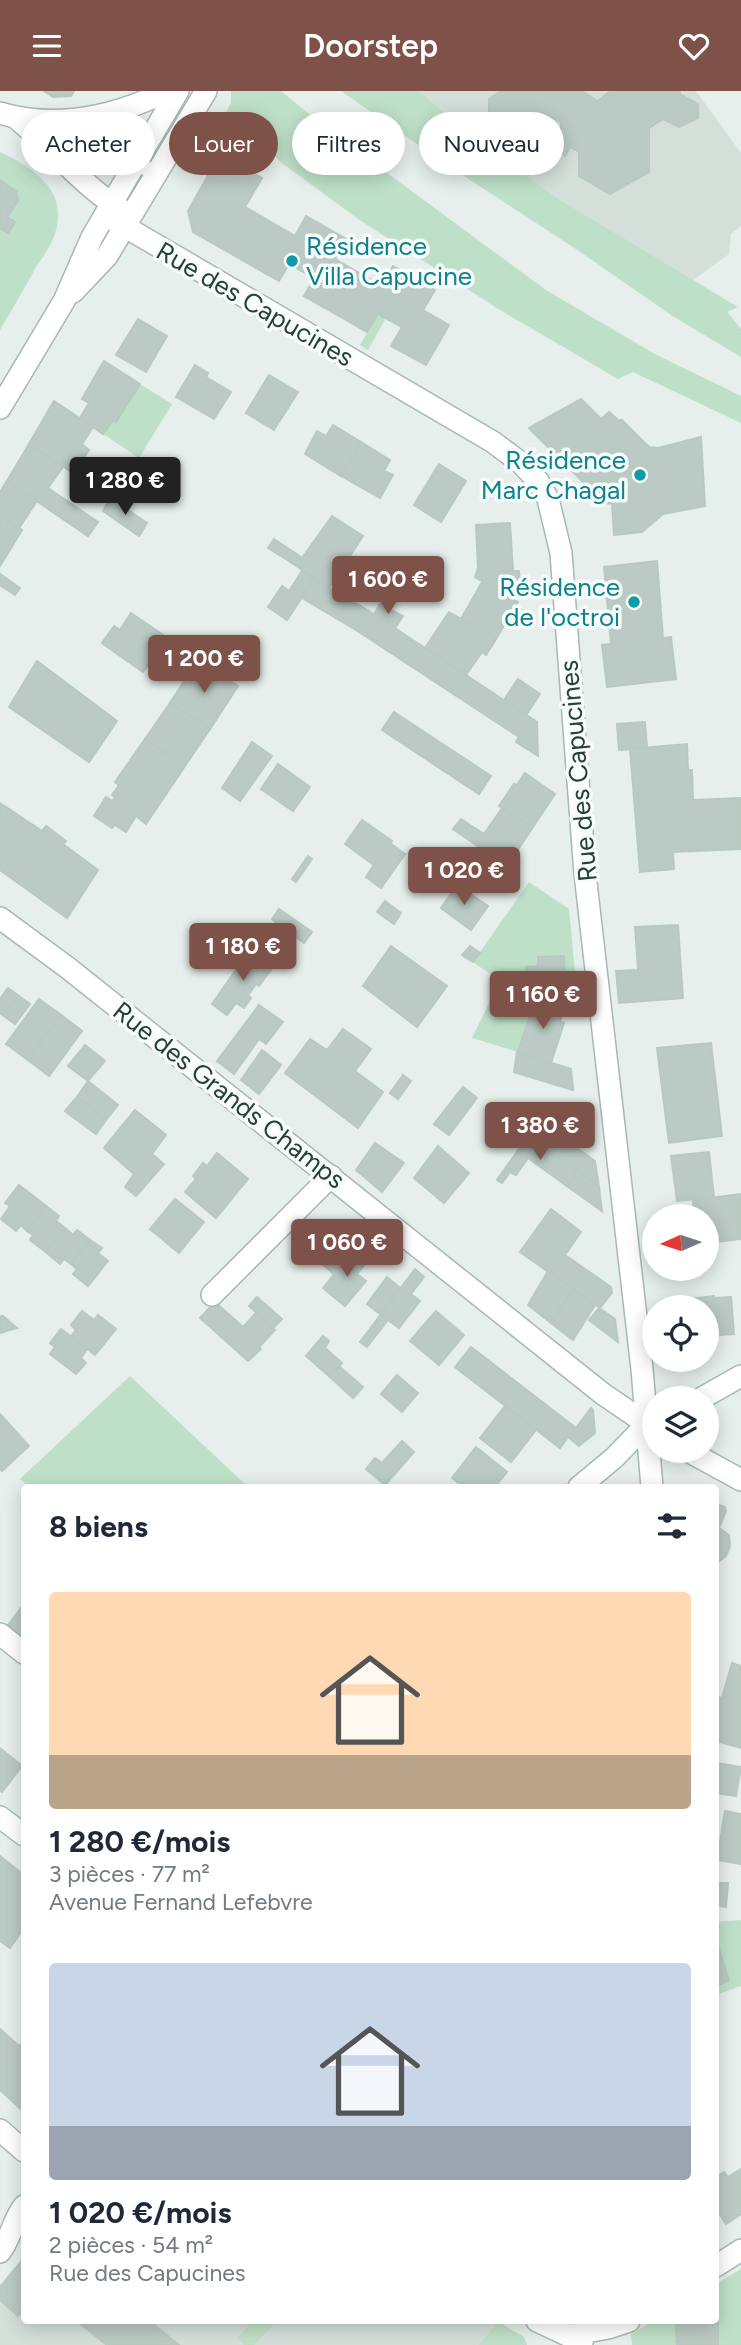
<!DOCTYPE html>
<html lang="fr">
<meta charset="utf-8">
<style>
body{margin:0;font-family:Figtree,sans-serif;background:#f6f6f7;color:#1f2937;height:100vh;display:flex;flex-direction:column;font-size:26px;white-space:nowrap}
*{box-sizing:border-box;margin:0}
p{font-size:23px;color:#747a83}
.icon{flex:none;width:38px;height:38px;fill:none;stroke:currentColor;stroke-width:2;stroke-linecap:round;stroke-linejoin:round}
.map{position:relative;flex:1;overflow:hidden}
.panel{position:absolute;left:21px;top:1393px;width:698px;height:840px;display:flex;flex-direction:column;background:#fff;border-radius:7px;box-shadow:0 4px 18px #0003}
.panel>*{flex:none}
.banner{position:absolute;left:21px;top:21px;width:700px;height:63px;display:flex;gap:14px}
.needle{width:46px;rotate:267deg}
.fabs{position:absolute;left:642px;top:1113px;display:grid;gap:14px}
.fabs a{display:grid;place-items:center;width:77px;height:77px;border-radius:50%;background:#fff;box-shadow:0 4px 18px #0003;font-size:35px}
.price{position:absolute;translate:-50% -60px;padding:0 16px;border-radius:7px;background:#7f5249;color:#fff;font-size:23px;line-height:46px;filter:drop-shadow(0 2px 4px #0008)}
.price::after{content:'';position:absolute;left:50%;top:42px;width:21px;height:16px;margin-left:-10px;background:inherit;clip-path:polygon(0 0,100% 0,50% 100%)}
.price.selected{background:#222;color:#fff}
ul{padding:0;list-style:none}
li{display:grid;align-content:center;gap:14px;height:371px;padding:0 28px}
li span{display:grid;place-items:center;height:217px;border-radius:7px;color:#555}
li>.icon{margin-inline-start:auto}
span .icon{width:126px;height:126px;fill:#fffc;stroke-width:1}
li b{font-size:30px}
h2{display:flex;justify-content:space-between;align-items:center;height:84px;padding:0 28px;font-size:30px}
.tag{padding:0 24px;border-radius:32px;background:#fff;box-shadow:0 4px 18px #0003;font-size:24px;line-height:63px}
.tag.selected{background:#7f5249;color:#fff}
header{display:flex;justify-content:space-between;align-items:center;height:91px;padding:0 28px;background:#7f5249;color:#fff;font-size:32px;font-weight:600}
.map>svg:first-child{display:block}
</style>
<header><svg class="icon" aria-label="menu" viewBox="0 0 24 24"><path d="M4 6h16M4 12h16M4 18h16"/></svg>Doorstep<svg class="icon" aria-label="heart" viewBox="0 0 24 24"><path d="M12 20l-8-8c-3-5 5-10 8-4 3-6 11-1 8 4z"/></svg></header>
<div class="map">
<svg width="741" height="2254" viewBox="0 0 741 2254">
<rect width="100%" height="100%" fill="#e6efeb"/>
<g fill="#d4dfda">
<path d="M419 0H696L741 62V135L731 143 729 163 692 190 560 109 469 42Z"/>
<path d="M0 2209 18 2224 24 2217V2230H496L524 2246 527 2254H0Z"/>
</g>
<g fill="#bfe0c8">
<path d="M231 0H281L326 37 546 199 653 262 741 305V332L633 281 618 288 500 219 358 128 282 72 226 21 231 12Z"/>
<path d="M341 0H419L469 42 560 109 738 216 727 221 741 238V266L671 224 576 158 447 74Z"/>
<path d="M0 61C37 78 73 104 52 150 47 160 41 169 35 178 24 198 12 219 0 239V137L8 141 15 131 7 126 18 110 16 100 0 89Z"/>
<path d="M378 223 386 227 368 259 360 254Z"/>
<path d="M140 293 172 313 139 367 103 343 113 329 116 330Z"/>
<path d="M529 791 569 818 577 902 566 903 564 865 539 866C538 881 548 895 547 910L536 907 518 961 472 947 500 890 473 871Z"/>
<path d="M130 1285 248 1396H29L20 1388Z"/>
<path d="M741 1829V1895L716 1904V1895L729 1890 716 1848V1831Z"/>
<path d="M741 2178V2254H718L717 2232 676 2233 677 2254H632L631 2243 654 2230H716V2193Z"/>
<path d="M252 2230H277L254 2254H244L238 2247Z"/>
<path d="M498 2231 524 2246 527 2254H479Z"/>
</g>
<g fill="#bbcac4" stroke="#b8c9c2" stroke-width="2">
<path d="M44 0H74L71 5 53 6Z"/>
<path d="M501 0H582L597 10 611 0H680V3L698 13V27L679 36 663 28 649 37V81L610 103 579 85V61L570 56 565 65 556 60 561 51V31L543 22 507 43 489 34V8Z"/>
<path d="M220 63 262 87 245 116 295 145 306 125 346 148 335 168 382 195 393 175 435 199 423 219 449 234 426 274 391 255 402 236 378 223 367 241 304 205 314 187 289 173 279 190 193 141 188 120Z"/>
<path d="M0 89 16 100 18 110 7 126 15 131 8 142 0 137Z"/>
<path d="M138 228 167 245 146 281 116 264Z"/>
<path d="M104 270 140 293 116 331 113 329 103 343 80 327 89 312 82 308Z"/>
<path d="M195 274 208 282 206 286 231 301 214 328 176 306Z"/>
<path d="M269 284 298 301 274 339 246 322Z"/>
<path d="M581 308 601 328 609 321 618 329H622L649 356 658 357 701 346 705 415 663 423 642 441 614 444 612 412 605 413 529 337Z"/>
<path d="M54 310 93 336 82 353 89 359 73 382 29 353Z"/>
<path d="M333 334 361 351 341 385 305 363 317 340 326 345Z"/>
<path d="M361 351 390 369 384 380 393 384 380 407 341 385Z"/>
<path d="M29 353 63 376 48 397 98 431 88 445 7 390Z"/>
<path d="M439 373 466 390 441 431 414 414Z"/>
<path d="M7 390 37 410 19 437 0 424V401Z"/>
<path d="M110 407 147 432 139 445 103 420Z"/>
<path d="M0 424 22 439 0 475Z"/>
<path d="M332 425 363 445 329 497 289 470 295 462 302 467Z"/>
<path d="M510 432 513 480H519L520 495 513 508 475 486 478 477 476 434Z"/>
<path d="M274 448 295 462 289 470 268 457Z"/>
<path d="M657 470 663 547 671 546 676 588 607 596 602 554 611 553 604 476Z"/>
<path d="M302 480 314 488 287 529 268 516 282 495 289 500Z"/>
<path d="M0 483 20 497 15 504 0 494Z"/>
<path d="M314 488 369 520 356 539 302 507Z"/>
<path d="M482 491 518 511 496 548 461 528Z"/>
<path d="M380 513 403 525 395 537 374 523Z"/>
<path d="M369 520 537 631 538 665 516 651 519 646 356 539Z"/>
<path d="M449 521 496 548 486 564 482 561 466 584 425 557Z"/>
<path d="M131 522 163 544 151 561 155 564 143 581 102 552 114 535 120 539Z"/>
<path d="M198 569 238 595 210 638 170 612Z"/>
<path d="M37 570 117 630 89 671 9 616Z"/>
<path d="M518 588 540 603 526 624 504 609Z"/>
<path d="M170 612 210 638 185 675 145 648Z"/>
<path d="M394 621 491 685 479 703 382 639Z"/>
<path d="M645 631 647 657 619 659 617 633Z"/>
<path d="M145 648 185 675 146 733 136 725 126 741 115 734 112 737 94 725 106 706 112 710 115 706 112 704 119 694 115 691Z"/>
<path d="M252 651 272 665 240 710 222 697Z"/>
<path d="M687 653 688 679H692L693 709 741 707V758L673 761 674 778 640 781 630 658Z"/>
<path d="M278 673 310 696 293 720 261 698Z"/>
<path d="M525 682 555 703 533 736 499 715 514 693 517 694Z"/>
<path d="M0 712 42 740 46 735 66 750 63 753 98 779 67 827 0 779Z"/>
<path d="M502 717 533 736 507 775 453 738 461 728 484 743Z"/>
<path d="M362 729 392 750 390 752 405 763 381 797 366 786 374 774 345 753Z"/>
<path d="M308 765 312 768 296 791 292 788Z"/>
<path d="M457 794 488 815 471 839 441 817Z"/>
<path d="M385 810 401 822 394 833 377 821Z"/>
<path d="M279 818 312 841 304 852 272 828Z"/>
<path d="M678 834 683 907 619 912 616 880 638 879 635 836Z"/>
<path d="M391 855 447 895 417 936 363 895Z"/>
<path d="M470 855 480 862 473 871 462 864Z"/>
<path d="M250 859 273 876 259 895 256 893 248 904 251 907 244 917 236 912 227 924 212 913Z"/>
<path d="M564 865 566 903H536L527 897 526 876 538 875V866Z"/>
<path d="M8 897 19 905 4 925 0 922V908Z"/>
<path d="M548 902H577L579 922 547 910Z"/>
<path d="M19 905 30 913 15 933 4 925Z"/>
<path d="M536 906 565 917 560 931 564 932 551 972 518 961Z"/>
<path d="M39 908 61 924 28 969 6 953Z"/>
<path d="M259 914 283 931 266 953 259 948 234 983 217 970Z"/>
<path d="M61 924 82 940 49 985 28 969Z"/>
<path d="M343 938 371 958 355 980 383 1001 358 1037 285 982 310 948 327 959Z"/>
<path d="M711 952 722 1045 669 1052 657 957Z"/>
<path d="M85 954 105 970 88 990 68 975Z"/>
<path d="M262 959 281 974 259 1003 241 989Z"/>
<path d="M517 961 571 978 573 999 514 981Z"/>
<path d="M403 984 411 990 398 1008 390 1002Z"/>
<path d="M88 990 118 1014 106 1029 77 1006Z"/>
<path d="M463 996 477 1007 449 1044 434 1033Z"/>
<path d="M77 1006 106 1029 96 1043 65 1020Z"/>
<path d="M519 1015 595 1070 599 1096 509 1030Z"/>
<path d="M135 1019 166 1044 152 1063 164 1073 136 1105 125 1096 134 1083 104 1057Z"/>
<path d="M528 1045 578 1080 567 1095 528 1067 516 1084 510 1081 502 1092 497 1089Z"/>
<path d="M375 1052 404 1072 382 1101 356 1079Z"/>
<path d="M438 1055 469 1082 444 1112 414 1087Z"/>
<path d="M709 1061 714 1106 677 1110 671 1065Z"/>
<path d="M217 1062 248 1088 216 1127 185 1101 196 1088 193 1085 203 1072 207 1075Z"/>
<path d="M578 1080 599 1096 602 1120 567 1095Z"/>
<path d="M19 1094 46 1115 27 1140 21 1134 16 1140 1 1128 10 1115 5 1112Z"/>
<path d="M741 1103V1148L707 1152V1125H695L693 1109Z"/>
<path d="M175 1108 204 1131 179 1162 150 1138Z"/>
<path d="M46 1115 59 1125 56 1130 65 1137 46 1161 30 1149 33 1144 27 1140Z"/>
<path d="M551 1118 581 1141 565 1164 611 1196 612 1202 600 1217 520 1161Z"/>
<path d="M319 1133 345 1151 359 1134 367 1142 334 1183 301 1156Z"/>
<path d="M65 1137 73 1144 77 1139 90 1149 71 1173 64 1168 60 1173 46 1161Z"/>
<path d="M90 1149 102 1157 98 1162 108 1170 88 1195 73 1183 77 1178 71 1173Z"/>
<path d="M353 1160 367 1171 357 1183 366 1190 345 1215 323 1197Z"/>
<path d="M415 1178 424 1186 411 1203 420 1210 399 1237 388 1229 367 1256 360 1251Z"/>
<path d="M548 1180 573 1198 551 1232 528 1214Z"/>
<path d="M387 1186 400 1197 380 1223 367 1213Z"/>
<path d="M573 1198 595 1214 573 1249 551 1232Z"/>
<path d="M714 1205V1207L731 1206 734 1243 707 1245V1216H680V1209Z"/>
<path d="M257 1206 282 1228 273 1237 249 1215Z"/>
<path d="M215 1211 243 1236 256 1222 275 1239 259 1256 261 1258 248 1270 200 1227Z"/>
<path d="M599 1217 615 1228 618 1251 589 1229Z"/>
<path d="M82 1220 94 1229 98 1224 116 1238 95 1264 71 1245 76 1239 71 1234Z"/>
<path d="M436 1220 464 1244 439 1274 410 1250Z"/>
<path d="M3 1225 17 1237 0 1242V1226Z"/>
<path d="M61 1238 87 1258 81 1267 86 1272 76 1283 50 1263 55 1256 50 1252Z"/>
<path d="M323 1245 329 1250 325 1257 342 1272 330 1286 306 1265Z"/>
<path d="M471 1256 576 1337 591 1317 593 1319 595 1342 579 1355 568 1346 560 1357 455 1276Z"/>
<path d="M339 1275 363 1296 353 1307 330 1286Z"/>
<path d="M397 1284 418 1302 402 1321 381 1303Z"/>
<path d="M505 1315 536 1339 511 1371 480 1347Z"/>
<path d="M0 1323 29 1355 2 1380 0 1378Z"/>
<path d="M402 1350 414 1361 385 1394 366 1378 375 1367 382 1372Z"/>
<path d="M476 1356 507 1381 495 1396H464L452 1387Z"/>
<path d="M719 1414 725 1416 726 1420 719 1437 729 1444 730 1455 726 1465 716 1473V1418Z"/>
<path d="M24 1513V1552L5 1538Z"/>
<path d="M732 1572 741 1575V1657L716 1650V1613L718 1606 722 1607Z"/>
<path d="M0 1657 22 1675 2 1701 0 1700Z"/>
<path d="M716 1672 741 1676 736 1705 716 1702Z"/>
<path d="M725 1720 741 1723V1773L717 1769Z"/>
<path d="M0 1765 24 1784V1837L10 1857 0 1850Z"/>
<path d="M716 1792H728L726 1816 717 1815V1824Z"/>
<path d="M719 1858 729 1890 716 1895V1859Z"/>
<path d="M0 1938 19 1955 22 1952 24 1954V2021L0 1999Z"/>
<path d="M741 2078V2123L726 2133 716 2117V2086L724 2081 728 2086Z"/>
<path d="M24 2167V2186L15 2178Z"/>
<path d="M15 2178 24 2186V2217L18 2225 0 2209V2196Z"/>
<path d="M77 2230H149L179 2254H107Z"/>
<path d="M718 2232V2254H677L676 2233Z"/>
</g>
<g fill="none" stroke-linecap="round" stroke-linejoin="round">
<defs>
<path id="service" d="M37 42 158 81"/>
<g id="minor">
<path d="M0 22C58 39 114 26 167 0"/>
<path d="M16 27C54 58 83 96 125 121"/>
<path d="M105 124 493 351 521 372 538 390 548 408 561 462 585 783 642 1278 652 1396"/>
<path d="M212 1204 331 1085"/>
<path d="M688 1360 741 1389"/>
<path d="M0 1543 24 1562"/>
<path d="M0 2039 24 2060"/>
<path d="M0 2161C11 2147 13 2129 24 2115"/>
<path d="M716 2175 741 2159"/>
<path d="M537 2230 582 2251"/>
<path d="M570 2244 608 2237 629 2230"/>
</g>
<g id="tertiary">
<path d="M73 201 107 165 206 0"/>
<path d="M0 317 64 210 92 146 178 0"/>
<path d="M0 827 68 877 603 1303 647 1333"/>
<path d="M702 1307 741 1285"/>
<path d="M579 1396 614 1367 647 1333 654 1330"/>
<path d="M0 1726 24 1744"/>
</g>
</defs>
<use href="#service" stroke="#a8b8b2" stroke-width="18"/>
<use href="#minor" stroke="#a8b8b2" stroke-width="24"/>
<use href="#tertiary" stroke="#a8b8b2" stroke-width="24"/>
<use href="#service" stroke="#fff" stroke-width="14"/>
<use href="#minor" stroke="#fff" stroke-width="21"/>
<use href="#tertiary" stroke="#fff" stroke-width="21"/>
</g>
<g fill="#0f9aa8" stroke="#f7fbf9" stroke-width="2.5">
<circle cx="292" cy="170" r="7"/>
<circle cx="640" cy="384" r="7"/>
<circle cx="634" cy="511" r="7"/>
</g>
<g text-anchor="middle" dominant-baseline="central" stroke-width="7" stroke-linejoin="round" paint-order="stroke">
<g font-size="26" fill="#0d838f" stroke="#f7fbf9" text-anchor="end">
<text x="306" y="155" text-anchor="start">Résidence<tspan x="306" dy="30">Villa Capucine</tspan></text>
<text x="626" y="369">Résidence<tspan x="626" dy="30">Marc Chagal</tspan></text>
<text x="620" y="496">Résidence<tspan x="620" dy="30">de l'octroi</tspan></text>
</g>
<g font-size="26" fill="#24423a" stroke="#f7fbf9">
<text transform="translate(255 213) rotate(30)">Rue des Capucines</text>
<text transform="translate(578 680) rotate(-95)">Rue des Capucines</text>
<text transform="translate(229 1004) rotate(38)">Rue des Grands Champs</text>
</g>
</g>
</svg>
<div class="fabs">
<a><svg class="needle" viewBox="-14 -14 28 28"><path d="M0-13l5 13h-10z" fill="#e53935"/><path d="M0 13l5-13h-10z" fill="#747a83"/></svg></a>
<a><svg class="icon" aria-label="locate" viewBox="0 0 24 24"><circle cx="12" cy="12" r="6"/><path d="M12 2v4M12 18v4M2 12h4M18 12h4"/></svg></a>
<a><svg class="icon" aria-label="layers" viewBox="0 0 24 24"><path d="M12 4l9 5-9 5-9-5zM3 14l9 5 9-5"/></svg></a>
</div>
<b class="price selected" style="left:125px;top:426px">1 280 €</b>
<b class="price" style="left:388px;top:525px">1 600 €</b>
<b class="price" style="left:204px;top:604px">1 200 €</b>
<b class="price" style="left:464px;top:816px">1 020 €</b>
<b class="price" style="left:243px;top:892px">1 180 €</b>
<b class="price" style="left:543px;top:940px">1 160 €</b>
<b class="price" style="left:540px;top:1071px">1 380 €</b>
<b class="price" style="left:347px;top:1188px">1 060 €</b>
<div class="banner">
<a class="tag">Acheter</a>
<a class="tag selected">Louer</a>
<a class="tag">Filtres</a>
<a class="tag">Nouveau</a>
</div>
<section class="panel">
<h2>8 biens<svg class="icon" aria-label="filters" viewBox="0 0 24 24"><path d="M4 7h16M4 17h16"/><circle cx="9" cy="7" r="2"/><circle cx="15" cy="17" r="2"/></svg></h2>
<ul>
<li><span style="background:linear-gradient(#ffd9b3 75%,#b9a48a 0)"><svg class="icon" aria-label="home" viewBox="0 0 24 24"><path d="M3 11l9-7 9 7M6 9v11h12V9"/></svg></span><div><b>1 280 €/mois</b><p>3 pièces · 77 m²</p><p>Avenue Fernand Lefebvre</p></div></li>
<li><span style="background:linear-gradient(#c9d6e8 75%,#9aa5b1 0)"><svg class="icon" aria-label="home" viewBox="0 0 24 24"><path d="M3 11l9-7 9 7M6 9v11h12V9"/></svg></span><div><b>1 020 €/mois</b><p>2 pièces · 54 m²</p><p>Rue des Capucines</p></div></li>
</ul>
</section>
</div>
